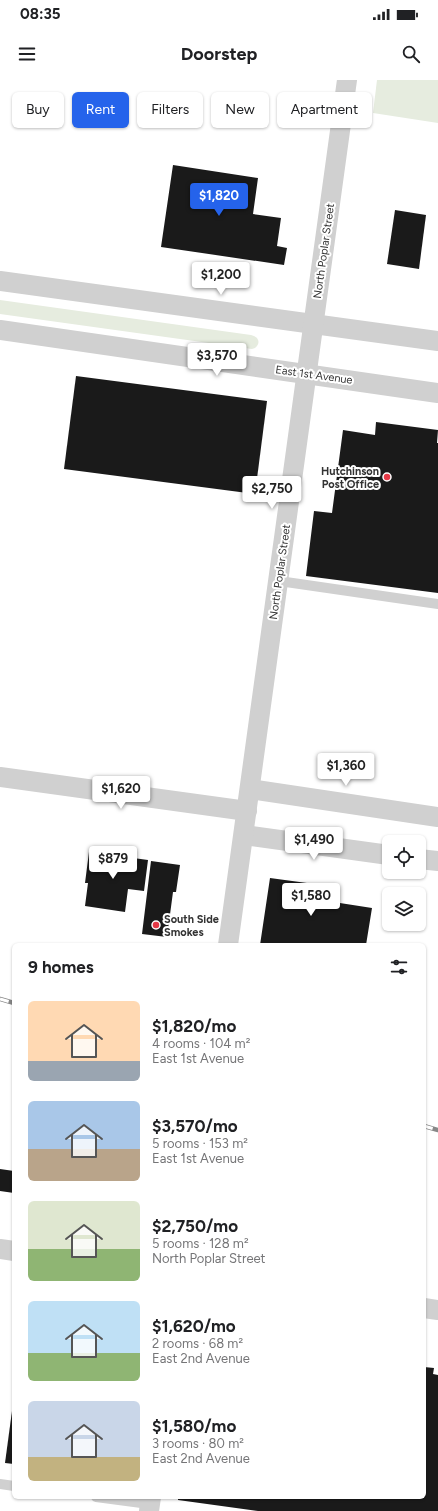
<!DOCTYPE html>
<meta charset="utf-8">
<style>
body{margin:0;font-family:Figtree,sans-serif;background:#f2f2f2;color:#202124;height:100vh;display:flex;flex-direction:column;font-size:15px;white-space:nowrap}
*{box-sizing:border-box;margin:0}
p{font-size:13px;color:#757577}
.icon{flex:none;width:22px;height:22px;fill:none;stroke:currentColor;stroke-width:2;stroke-linecap:round;stroke-linejoin:round}
.map{position:relative;flex:1;overflow:hidden}
.drawer{position:absolute;left:12px;top:863px;width:414px;height:556px;display:flex;flex-direction:column;background:#fff;border-radius:6px;box-shadow:0 1px 3px #0004}
.drawer>*{flex:none}
.guide{position:absolute;left:12px;top:12px;width:414px;height:36px;display:flex;gap:8px}
.buttons{position:absolute;left:382px;top:755px;display:grid;gap:8px}
.buttons a{display:grid;place-items:center;width:44px;height:44px;border-radius:6px;background:#fff;box-shadow:0 1px 3px #0004;font-size:20px}
.price{position:absolute;translate:-50% -34px;padding:0 9px;border-radius:4px;background:#fff;color:#222;font-size:13px;line-height:26px;filter:drop-shadow(0 1px 2px #0008)}
.price::after{content:'';position:absolute;left:50%;top:24px;width:12px;height:9px;margin-left:-6px;background:inherit;clip-path:polygon(0 0,100% 0,50% 100%)}
.price.active{background:#2563eb;color:#fff}
ul{padding:0;list-style:none}
li{display:flex;align-items:center;gap:12px;height:100px;padding:0 16px}
li span{display:grid;place-items:center;flex:none;width:112px;height:80px;border-radius:6px;color:#555}
li>.icon{margin-inline-start:auto}
span .icon{width:48px;height:48px;fill:#fffc;stroke-width:1}
li b{font-size:17px}
h2{display:flex;justify-content:space-between;align-items:center;height:48px;padding:0 16px;font-size:17px}
.pill{padding:0 14px;border-radius:6px;background:#fff;box-shadow:0 1px 3px #0004;font-size:14px;line-height:36px}
.pill.active{background:#2563eb;color:#fff}
.status{display:flex;justify-content:space-between;align-items:center;height:28px;padding:0 20px;background:#fff;direction:ltr}
.status svg{height:11px;fill:currentColor}
header{display:flex;justify-content:space-between;align-items:center;height:52px;padding:0 16px;background:#fff;font-size:18px;font-weight:700}
.map>svg:first-child{display:block}
</style>
<div class="status"><b>08:35</b><svg viewBox="0 0 49 12"><path d="M0 12V9h3v3zM5 12V6h3v6zM10 12V3h3v9zM15 12V0h3v12zM26 1h20v11H26zM47 4h2v5h-2z"/></svg></div>
<header><svg class="icon" aria-label="menu" viewBox="0 0 24 24"><path d="M4 6h16M4 12h16M4 18h16"/></svg>Doorstep<svg class="icon" aria-label="search" viewBox="0 0 24 24"><circle cx="10" cy="10" r="6"/><path d="M15 15l6 6"/></svg></header>
<div class="map">
<svg width="438" height="1431" viewBox="0 0 438 1431">
<rect width="100%" height="100%" fill="#fff"/>
<g fill="#e6ecdf">
<path d="M377 0H438V43L373 33Z"/>
<path d="M0 220 251 255C259 257 261 263 255 268L252 269 0 234Z"/>
</g>
<g fill="#1a1a1a">
<path d="M173 85 258 98 253 134 281 138 277 166 287 168 284 185 161 167Z"/>
<path d="M395 130 426 135 419 189 387 184Z"/>
<path d="M76 296 267 321 255 414 64 389Z"/>
<path d="M376 342 438 350 437 363H438V513L306 496 314 431 332 433 343 350 375 355Z"/>
<path d="M89 772 148 780 144 811 128 809 125 832 85 826 88 803H85Z"/>
<path d="M151 781 180 785 176 812H173L167 857 142 854Z"/>
<path d="M270 798 329 806 327 821 372 828 366 865H260Z"/>
<path d="M0 1089 14 1091V1113L0 1111Z"/>
<path d="M424 1287 434 1288 433 1294 438 1295V1431H258L178 1420V1417H424Z"/>
<path d="M12 1331 14 1332V1384L5 1383Z"/>
</g>
<g fill="none" stroke-linecap="round" stroke-linejoin="round">
<g stroke="#d0d0d0" stroke-width="10">
<path d="M279 501 438 524"/>
<path d="M0 1404 14 1406"/>
<path d="M96 1417 149 1424"/>
</g>
<g stroke="#d0d0d0" stroke-width="20">
<path d="M0 201 438 261"/>
<path d="M0 250 438 313"/>
<path d="M0 697 247 731"/>
<path d="M250 709 438 737"/>
<path d="M244 755 389 775"/>
<path d="M419 779 438 781"/>
<path d="M228 865 347 0"/>
<path d="M0 1169 14 1171"/>
<path d="M424 1228 438 1230"/>
<path d="M149 1431 151 1417"/>
</g>
<defs>
<g id="rail">
<path d="M0 919 14 923"/>
<path d="M424 1046 438 1050"/>
</g>
</defs>
<use href="#rail" stroke="#888" stroke-width="4.5"/>
<use href="#rail" stroke="#fff" stroke-width="3" stroke-dasharray="9" stroke-linecap="butt"/>
</g>
<g fill="#e63946" stroke="#fff" stroke-width="1.5">
<circle cx="387" cy="397" r="4"/>
<circle cx="156" cy="845" r="4"/>
</g>
<g text-anchor="middle" dominant-baseline="central" stroke-width="4" stroke-linejoin="round" paint-order="stroke">
<g font-size="11" fill="#333" stroke="#fff">
<text transform="translate(324 171) rotate(-82)">North Poplar Street</text>
<text transform="translate(314 295) rotate(8)">East 1st Avenue</text>
<text transform="translate(280 492) rotate(-82)">North Poplar Street</text>
</g>
<g font-size="11" font-weight="bold" fill="#333" stroke="#fff" text-anchor="end">
<text x="379" y="391">Hutchinson<tspan x="379" dy="13">Post Office</tspan></text>
<text x="164" y="839" text-anchor="start">South Side<tspan x="164" dy="13">Smokes</tspan></text>
</g>
</g>
</svg>
<div class="buttons">
<a><svg class="icon" aria-label="locate" viewBox="0 0 24 24"><circle cx="12" cy="12" r="6"/><path d="M12 2v4M12 18v4M2 12h4M18 12h4"/></svg></a>
<a><svg class="icon" aria-label="layers" viewBox="0 0 24 24"><path d="M12 4l9 5-9 5-9-5zM3 14l9 5 9-5"/></svg></a>
</div>
<b class="price active" style="left:219px;top:137px">$1,820</b>
<b class="price" style="left:221px;top:216px">$1,200</b>
<b class="price" style="left:217px;top:297px">$3,570</b>
<b class="price" style="left:272px;top:430px">$2,750</b>
<b class="price" style="left:346px;top:707px">$1,360</b>
<b class="price" style="left:121px;top:730px">$1,620</b>
<b class="price" style="left:314px;top:781px">$1,490</b>
<b class="price" style="left:113px;top:800px">$879</b>
<b class="price" style="left:311px;top:837px">$1,580</b>
<div class="guide">
<a class="pill">Buy</a>
<a class="pill active">Rent</a>
<a class="pill">Filters</a>
<a class="pill">New</a>
<a class="pill">Apartment</a>
</div>
<section class="drawer">
<h2>9 homes<svg class="icon" aria-label="filters" viewBox="0 0 24 24"><path d="M4 7h16M4 17h16"/><circle cx="9" cy="7" r="2"/><circle cx="15" cy="17" r="2"/></svg></h2>
<ul>
<li><span style="background:linear-gradient(#ffd9b3 75%,#9aa5b1 0)"><svg class="icon" aria-label="home" viewBox="0 0 24 24"><path d="M3 11l9-7 9 7M6 9v11h12V9"/></svg></span><div><b>$1,820/mo</b><p>4 rooms · 104 m²</p><p>East 1st Avenue</p></div></li>
<li><span style="background:linear-gradient(#a9c7e8 60%,#b9a48a 0)"><svg class="icon" aria-label="home" viewBox="0 0 24 24"><path d="M3 11l9-7 9 7M6 9v11h12V9"/></svg></span><div><b>$3,570/mo</b><p>5 rooms · 153 m²</p><p>East 1st Avenue</p></div></li>
<li><span style="background:linear-gradient(#dfe7d0 60%,#8fb573 0)"><svg class="icon" aria-label="home" viewBox="0 0 24 24"><path d="M3 11l9-7 9 7M6 9v11h12V9"/></svg></span><div><b>$2,750/mo</b><p>5 rooms · 128 m²</p><p>North Poplar Street</p></div></li>
<li><span style="background:linear-gradient(#bfe0f5 65%,#8fb573 0)"><svg class="icon" aria-label="home" viewBox="0 0 24 24"><path d="M3 11l9-7 9 7M6 9v11h12V9"/></svg></span><div><b>$1,620/mo</b><p>2 rooms · 68 m²</p><p>East 2nd Avenue</p></div></li>
<li><span style="background:linear-gradient(#c9d6e8 70%,#c2b280 0)"><svg class="icon" aria-label="home" viewBox="0 0 24 24"><path d="M3 11l9-7 9 7M6 9v11h12V9"/></svg></span><div><b>$1,580/mo</b><p>3 rooms · 80 m²</p><p>East 2nd Avenue</p></div></li>
</ul>
</section>
</div>
